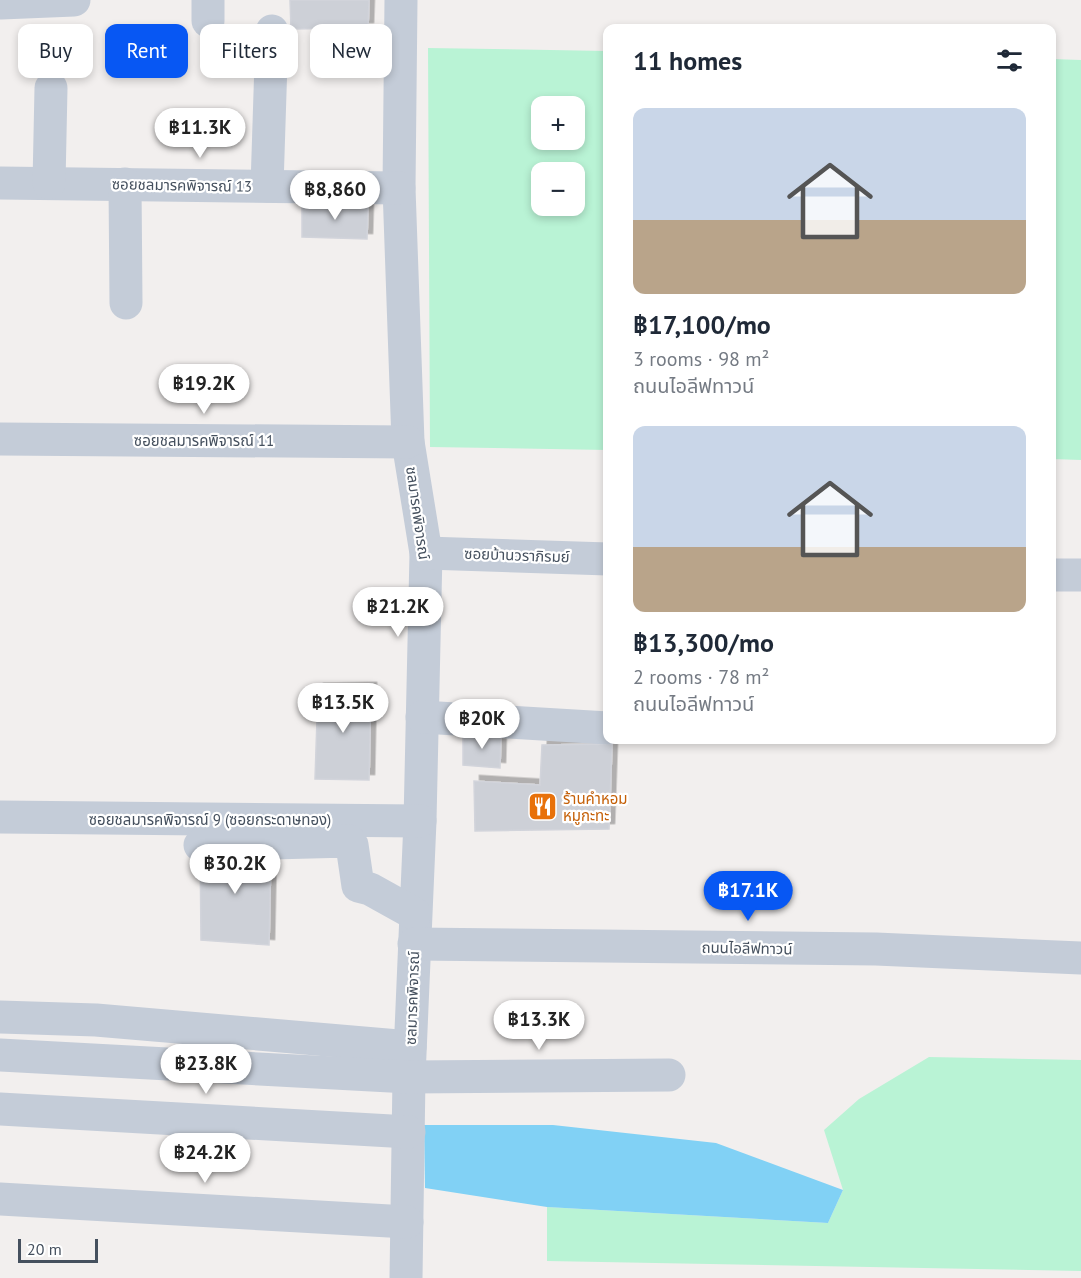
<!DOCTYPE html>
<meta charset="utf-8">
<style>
body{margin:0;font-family:"PT Sans","Noto Sans Thai",sans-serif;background:#f2f2f3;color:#1f2937;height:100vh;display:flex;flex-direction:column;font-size:22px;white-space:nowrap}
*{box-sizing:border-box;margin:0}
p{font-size:20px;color:#747a83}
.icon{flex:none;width:33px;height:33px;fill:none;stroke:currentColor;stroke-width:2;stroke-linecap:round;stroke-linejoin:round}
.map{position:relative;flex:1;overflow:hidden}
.drawer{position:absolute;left:603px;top:24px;width:453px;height:720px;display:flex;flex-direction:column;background:#fff;border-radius:12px;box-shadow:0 3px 9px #0003}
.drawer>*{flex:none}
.top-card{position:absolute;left:18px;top:24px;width:495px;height:54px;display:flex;gap:12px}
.controls{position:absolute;left:531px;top:96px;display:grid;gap:12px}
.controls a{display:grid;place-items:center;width:54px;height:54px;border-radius:12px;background:#fff;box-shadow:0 3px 9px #0003;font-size:30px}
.scale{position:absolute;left:18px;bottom:15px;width:80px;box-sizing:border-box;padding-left:6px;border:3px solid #45505e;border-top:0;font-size:16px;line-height:21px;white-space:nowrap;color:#45505e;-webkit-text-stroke:4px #fff;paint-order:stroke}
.price{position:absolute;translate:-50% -51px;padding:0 14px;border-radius:21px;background:#fff;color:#222;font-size:20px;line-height:39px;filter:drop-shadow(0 2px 3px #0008)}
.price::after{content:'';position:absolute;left:50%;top:36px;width:18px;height:14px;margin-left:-9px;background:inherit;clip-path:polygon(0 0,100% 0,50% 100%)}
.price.current{background:#0757f3;color:#fff}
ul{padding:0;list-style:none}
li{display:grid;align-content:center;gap:12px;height:318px;padding:0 30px}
li span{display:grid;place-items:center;height:186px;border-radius:12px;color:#555}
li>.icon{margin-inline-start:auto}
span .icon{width:108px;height:108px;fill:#fffc;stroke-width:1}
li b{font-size:26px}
h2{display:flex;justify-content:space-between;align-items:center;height:72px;padding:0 30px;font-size:26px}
.chip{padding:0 21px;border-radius:12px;background:#fff;box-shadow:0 3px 9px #0003;font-size:21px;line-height:54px}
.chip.current{background:#0757f3;color:#fff}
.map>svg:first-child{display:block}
</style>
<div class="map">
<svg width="1081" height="1278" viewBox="0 0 1081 1278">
<defs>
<filter id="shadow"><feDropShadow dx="5.5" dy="-5.5" stdDeviation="0" flood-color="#0004"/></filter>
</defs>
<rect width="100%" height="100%" fill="#f2efee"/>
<g fill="#b9f3d5" fill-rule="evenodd">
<path d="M428 48 607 51V450L430 447ZM542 106H574V140H542ZM542 172H574V206H542Z"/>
<path d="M1052 59 1081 60V460L1052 459Z"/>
<path d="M929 1057 1081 1060V1271L547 1261V1207L828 1223 843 1190 824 1130 859 1099Z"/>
</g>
<path fill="#81d1f5" d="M424 1125H553L716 1143 843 1190 828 1223 547 1207 425 1188Z"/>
<g fill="#cdd0d7" stroke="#d2d4db" stroke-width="1.5" filter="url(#shadow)">
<path d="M290 0H369L368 28 291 29Z"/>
<path d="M302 204 368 205 367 239 302 237Z"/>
<path d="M371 688 369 780 315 779 318 689Z"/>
<path d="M463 733H501L500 768 463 765Z"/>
<path d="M612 744 609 829 475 831 474 781 540 785 542 745Z"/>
<path d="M200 845 271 852 269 945 201 940Z"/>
</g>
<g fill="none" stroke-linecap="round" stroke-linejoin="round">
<g stroke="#c4ccd8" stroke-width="33">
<path d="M208 0V21"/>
<path d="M401 0 399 188 408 442 426 553 420 821 409 1077 406 1278"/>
<path d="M1 3 74 0"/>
<path d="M0 183 399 188"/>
<path d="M49 183 51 88"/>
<path d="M125 184 126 303"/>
<path d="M267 186 272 31"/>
<path d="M0 439 408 442"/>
<path d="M426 553 608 559"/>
<path d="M1052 575H1081"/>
<path d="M422 717 608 728"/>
<path d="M0 817 420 821"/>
<path d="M200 845 349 841 352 845 358 886 370 889 415 914"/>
<path d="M414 944 876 949 1081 958"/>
<path d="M0 1017 96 1020 410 1047"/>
<path d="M0 1055 409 1077 669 1075"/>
<path d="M0 1109 409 1132"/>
<path d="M0 1199 407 1222"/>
</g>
</g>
<defs>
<symbol id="restaurant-square" viewBox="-11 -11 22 22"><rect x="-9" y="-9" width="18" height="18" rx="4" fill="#e8710a" stroke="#fff"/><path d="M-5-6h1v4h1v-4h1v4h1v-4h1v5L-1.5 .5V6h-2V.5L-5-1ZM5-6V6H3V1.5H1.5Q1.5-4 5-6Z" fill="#fff"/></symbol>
</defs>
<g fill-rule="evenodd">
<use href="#restaurant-square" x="526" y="790" width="33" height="33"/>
</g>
<g text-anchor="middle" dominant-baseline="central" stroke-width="4.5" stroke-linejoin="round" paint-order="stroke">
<g font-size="15" fill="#45505e" stroke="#fff">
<text transform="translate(182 185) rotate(1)">ซอยชลมารคพิจารณ์ 13</text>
<text x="204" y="440">ซอยชลมารคพิจารณ์ 11</text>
<text transform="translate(418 513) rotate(82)">ชลมารคพิจารณ์</text>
<text transform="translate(517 555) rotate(2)">ซอยบ้านวราภิรมย์</text>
<text x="210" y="819">ซอยชลมารคพิจารณ์ 9 (ซอยกระดาษทอง)</text>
<text transform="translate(747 948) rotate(1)">ถนนไอลีฟทาวน์</text>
<text transform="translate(412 998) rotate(-88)">ชลมารคพิจารณ์</text>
</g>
<g font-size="15" fill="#c56008" stroke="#fff" text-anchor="start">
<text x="563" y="798">ร้านคำหอม<tspan x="563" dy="17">หมูกะทะ</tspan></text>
</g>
</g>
</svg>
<div class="controls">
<a>+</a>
<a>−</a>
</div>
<div class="scale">20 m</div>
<b class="price" style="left:200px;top:159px">฿11.3K</b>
<b class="price" style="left:335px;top:221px">฿8,860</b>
<b class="price" style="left:204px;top:415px">฿19.2K</b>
<b class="price" style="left:398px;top:638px">฿21.2K</b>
<b class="price" style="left:343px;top:734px">฿13.5K</b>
<b class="price" style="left:482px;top:750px">฿20K</b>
<b class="price" style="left:235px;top:895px">฿30.2K</b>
<b class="price current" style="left:748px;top:922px">฿17.1K</b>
<b class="price" style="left:539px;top:1051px">฿13.3K</b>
<b class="price" style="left:206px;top:1095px">฿23.8K</b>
<b class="price" style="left:205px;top:1184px">฿24.2K</b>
<div class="top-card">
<a class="chip">Buy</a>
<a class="chip current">Rent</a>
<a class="chip">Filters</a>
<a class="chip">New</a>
</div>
<section class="drawer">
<h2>11 homes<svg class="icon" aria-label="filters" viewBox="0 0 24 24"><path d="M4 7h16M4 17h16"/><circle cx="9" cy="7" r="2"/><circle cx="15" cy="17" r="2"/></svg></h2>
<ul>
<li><span style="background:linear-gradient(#c9d6e8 60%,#b9a48a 0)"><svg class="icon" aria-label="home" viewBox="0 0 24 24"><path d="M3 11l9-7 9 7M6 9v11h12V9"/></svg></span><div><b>฿17,100/mo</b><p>3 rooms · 98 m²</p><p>ถนนไอลีฟทาวน์</p></div></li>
<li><span style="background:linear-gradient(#c9d6e8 65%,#b9a48a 0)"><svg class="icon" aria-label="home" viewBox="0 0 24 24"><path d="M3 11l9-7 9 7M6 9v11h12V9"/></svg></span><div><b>฿13,300/mo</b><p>2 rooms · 78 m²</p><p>ถนนไอลีฟทาวน์</p></div></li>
</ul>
</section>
</div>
